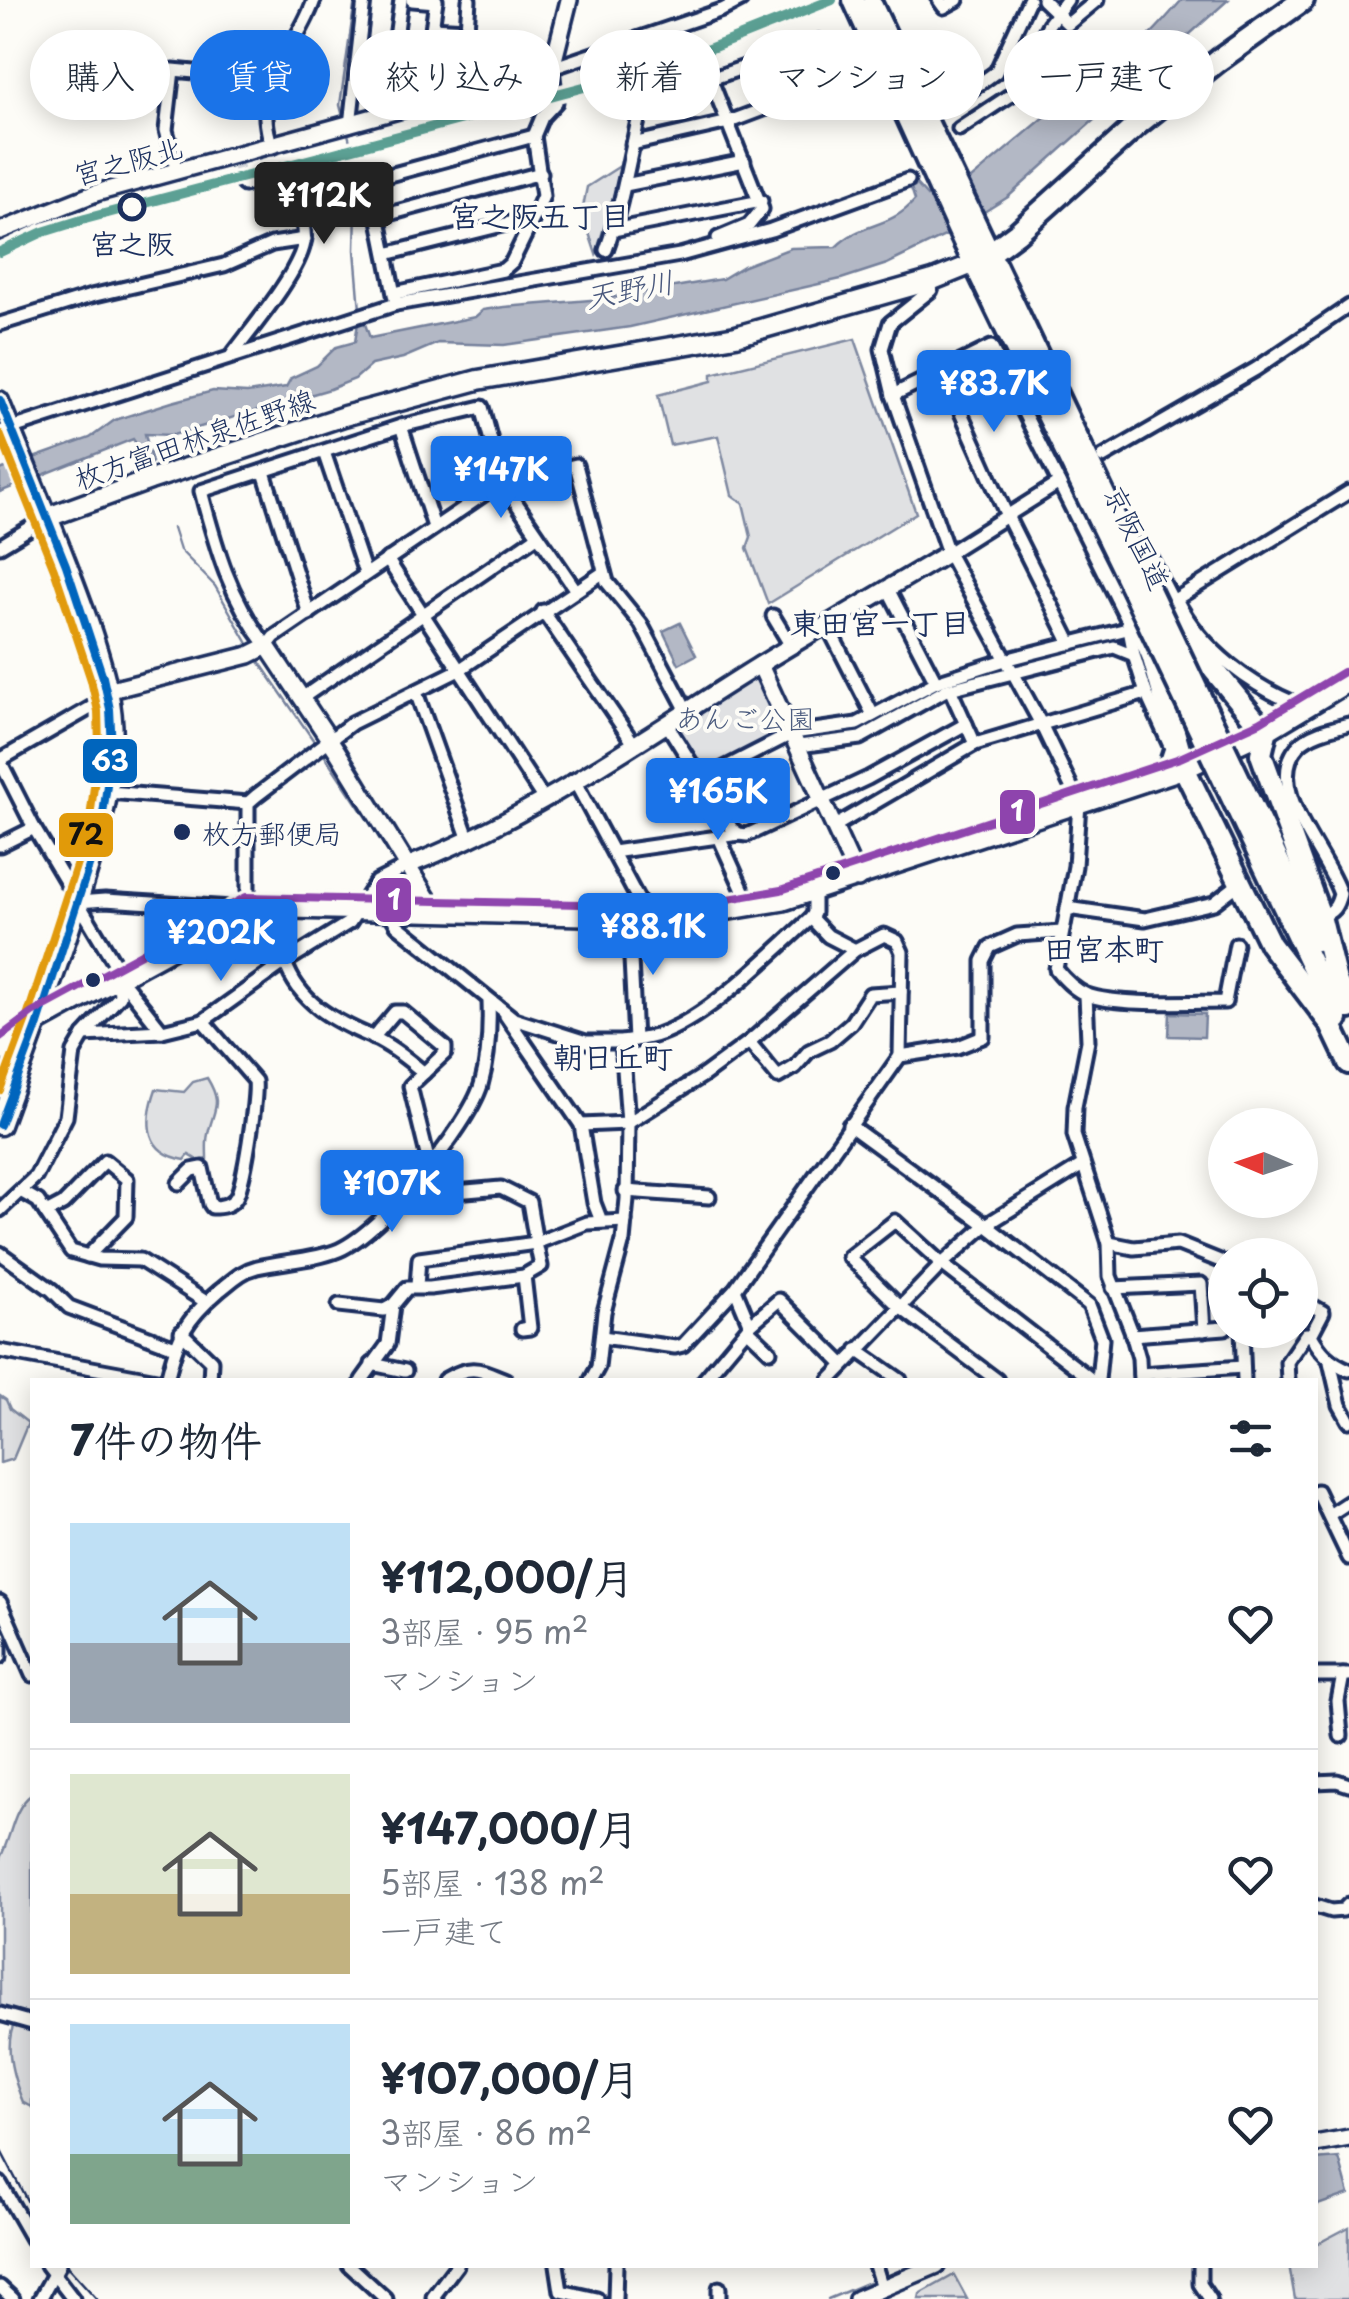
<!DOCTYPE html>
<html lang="ja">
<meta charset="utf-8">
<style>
body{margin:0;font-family:"Playpen Sans","Klee One",sans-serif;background:#f6f6f7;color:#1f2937;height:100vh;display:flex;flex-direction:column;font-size:38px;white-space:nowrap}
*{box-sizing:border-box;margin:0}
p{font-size:32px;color:#747a83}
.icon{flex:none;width:55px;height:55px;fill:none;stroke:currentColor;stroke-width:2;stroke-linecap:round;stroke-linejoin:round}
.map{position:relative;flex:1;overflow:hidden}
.details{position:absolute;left:30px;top:1378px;width:1288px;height:890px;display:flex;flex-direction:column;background:#fff;border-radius:0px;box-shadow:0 5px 25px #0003}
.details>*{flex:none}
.top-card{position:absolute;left:30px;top:30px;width:1290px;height:90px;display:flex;gap:20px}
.needle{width:65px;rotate:272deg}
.buttons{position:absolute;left:1208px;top:1108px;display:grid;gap:20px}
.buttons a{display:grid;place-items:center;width:110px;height:110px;border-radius:50%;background:#fff;box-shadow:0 5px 25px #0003;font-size:50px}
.price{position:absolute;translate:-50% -85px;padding:0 22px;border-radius:10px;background:#1a73e8;color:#fff;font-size:32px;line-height:65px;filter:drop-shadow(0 2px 5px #0008)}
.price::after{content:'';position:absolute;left:50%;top:60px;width:30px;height:22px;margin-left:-15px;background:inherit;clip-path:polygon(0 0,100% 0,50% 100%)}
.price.active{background:#222;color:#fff}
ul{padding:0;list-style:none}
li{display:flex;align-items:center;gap:30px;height:250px;padding:0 40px}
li+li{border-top:2px solid #e0e1e3}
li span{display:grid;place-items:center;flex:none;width:280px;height:200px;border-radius:0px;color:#555}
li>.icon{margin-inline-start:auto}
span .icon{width:120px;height:120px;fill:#fffc;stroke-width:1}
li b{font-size:42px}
h2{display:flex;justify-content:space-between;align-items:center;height:120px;padding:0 40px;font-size:42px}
.tag{padding:0 35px;border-radius:45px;background:#fff;box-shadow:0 5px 25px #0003;font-size:35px;line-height:90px}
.tag.active{background:#1a73e8;color:#fff}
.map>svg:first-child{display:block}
</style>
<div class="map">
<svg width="1349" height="2299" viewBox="0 0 1349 2299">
<rect width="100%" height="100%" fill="#fdfcf7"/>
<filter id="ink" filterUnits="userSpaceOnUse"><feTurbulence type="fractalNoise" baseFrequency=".01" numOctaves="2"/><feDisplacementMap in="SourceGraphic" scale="20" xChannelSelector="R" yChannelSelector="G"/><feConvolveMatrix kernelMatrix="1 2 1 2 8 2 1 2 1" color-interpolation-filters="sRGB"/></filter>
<g filter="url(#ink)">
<g fill="#e0e1e3" stroke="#7e88a0" stroke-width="2.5">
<path d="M623 164 596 254 582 212 587 187Z"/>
<path d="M855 339 916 513 768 604 747 548 751 537 743 503 732 495 718 436 670 445 658 395 712 381V374Z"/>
<path d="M758 671 785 731 702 773 673 727Z"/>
<path d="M207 1078C223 1104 214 1108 208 1134 206 1142 207 1151 207 1159L199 1161 189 1155 185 1160C145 1153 144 1123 156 1089L184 1092 193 1082Z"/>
<path d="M0 1396 6 1400 10 1409 28 1423 13 1459 0 1463Z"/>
<path d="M32 1794V2017L0 2014V1858C12 1836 12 1809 32 1794Z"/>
<path d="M15 2022 32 2024V2107L23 2102C13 2078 3 2046 15 2022Z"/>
<path d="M1349 2227V2299H1295L1289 2265H1315V2245Z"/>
<path d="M954 2275 967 2299H919L920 2294Z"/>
</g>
<g fill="#b3b8c5" stroke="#76819c" stroke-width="2.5">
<path d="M1182 0H1228L1008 197 949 234 887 264 841 279 630 327 504 345 438 343 403 358 371 365 355 379 330 389 173 435 145 434 152 462 150 464 133 439 0 492V470L90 438 115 420 172 402 213 391 247 393 286 387 291 378 317 366 336 347 355 342 358 323 364 321 370 338 475 317 483 310 504 307 603 299 722 279 744 266 791 248 836 247C862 221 889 230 915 200L911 188 917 185 928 197 971 179 1116 57C1142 50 1164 19 1182 0Z"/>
<path d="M680 623 696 655 679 664 663 631Z"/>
<path d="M1170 1013 1205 1014 1204 1037 1169 1036Z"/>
<path d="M1339 2158 1349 2194 1315 2206V2160Z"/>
</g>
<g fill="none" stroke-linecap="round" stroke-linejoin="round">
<g stroke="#76819c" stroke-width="2.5">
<path d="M343 117 340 105 355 0"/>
<path d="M347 130 357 168 355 250 360 310"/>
<path d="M173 528 180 550 215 586 251 649"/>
<path d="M258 660 316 744"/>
<path d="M1012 666 1125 637"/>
<path d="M969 678 1004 668"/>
<path d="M801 738 857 730 937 688"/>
<path d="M321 750 397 864"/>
<path d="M828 2299 869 2282"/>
</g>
<path stroke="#d0d3d8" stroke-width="11" stroke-dasharray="11 5.5" stroke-linecap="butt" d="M238 165 241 182"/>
<defs>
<g id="street">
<path d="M412 0 436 2"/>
<path d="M939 0 944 7 957 0"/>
<path d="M1043 0 1068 24 1097 0"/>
<path d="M432 28 467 30 469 0"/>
<path d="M935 43 961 97 996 72 1029 0"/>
<path d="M944 62 964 48"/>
<path d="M711 80 762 209 749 225 718 238"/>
<path d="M422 104 436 0"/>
<path d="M386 114 401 0"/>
<path d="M350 125 364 0"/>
<path d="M959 129 1012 94 1049 24 1067 0"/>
<path d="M534 136 542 117 556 102 552 68 722 10 741 0"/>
<path d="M272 147C249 79 294 58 314 0"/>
<path d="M177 172 166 130 173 70 270 79"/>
<path d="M625 185 744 161"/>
<path d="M378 217 541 173"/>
<path d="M613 230 761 201"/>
<path d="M606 250C623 203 630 153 642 103L819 41 841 80 729 122 632 144"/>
<path d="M386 254 534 217 543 196 534 136 371 180 396 304"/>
<path d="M933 280 931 290 890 323 882 349 893 395 948 553 1041 724 1079 803 1075 866 1056 969C1064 979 1074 990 1087 995 1118 1006 1190 1002 1225 1002L1236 944"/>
<path d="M395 293 503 270 512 262 534 217"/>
<path d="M0 324 91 296 224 265 272 244 305 239"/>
<path d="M232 355C252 328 298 274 304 243 307 224 294 193 284 177L244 185 241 182"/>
<path d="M942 370 1007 516 1071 644"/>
<path d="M893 395 991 347 1127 619 1134 655"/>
<path d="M401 426 434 527"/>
<path d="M0 432 396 304 680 255 771 230 908 180"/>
<path d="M324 452 365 573"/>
<path d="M1103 457 1256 369 1349 306"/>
<path d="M264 472 309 614"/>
<path d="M0 546 48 517"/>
<path d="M948 553 1059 483"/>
<path d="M387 559 543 798"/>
<path d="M575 589 502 482 482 407 401 426 201 491C216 548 230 599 267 646L274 637 502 482 576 465 607 582 641 624 687 711"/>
<path d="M888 589 936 682"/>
<path d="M543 611 634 744"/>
<path d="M773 616 791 646"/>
<path d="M827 625 873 715"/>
<path d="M950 689 975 744"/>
<path d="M416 692 469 840"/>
<path d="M302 698 537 536"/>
<path d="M1307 708C1254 689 1202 651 1176 599L1349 492"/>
<path d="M668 726 732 829 739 834 747 835 868 778 966 724"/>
<path d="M799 746 860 738 946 690 1114 647 1134 655 1146 693 1171 748 1161 778"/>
<path d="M0 760 99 703 107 691"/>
<path d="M0 761 34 828 78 902 105 900 248 909V803L256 796 352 723 459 670 604 572"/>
<path d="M574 780 640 903V918"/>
<path d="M701 780 793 733 857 724 936 682 1005 660 1135 627"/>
<path d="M108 792 248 803"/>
<path d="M835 826 975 744 1146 693"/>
<path d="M719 837 751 908"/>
<path d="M0 845 34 828"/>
<path d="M613 852 739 834"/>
<path d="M1067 908 1145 919 1214 903 1240 883"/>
<path d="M388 910 397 925 514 1019 586 1042H622L628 1123 627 1199 623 1241 604 1312 598 1367 591 1380"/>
<path d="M1320 916C1333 913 1337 906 1340 894 1327 853 1261 785 1299 745 1310 733 1334 728 1349 724"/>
<path d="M629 918 635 1040"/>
<path d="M811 918 828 936 855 950"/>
<path d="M285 962C299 1003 334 1021 372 1037 390 1045 409 1060 424 1073"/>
<path d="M121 979 162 1031"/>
<path d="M1086 995 1088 1041 1075 1107 1074 1135 1109 1243 1110 1276 1131 1330 1139 1358 1140 1380"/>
<path d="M506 1016 581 1125 594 1203 601 1221"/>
<path d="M84 1035 162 1031 203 1021 285 962 350 922 376 882 409 865"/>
<path d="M373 1038 395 1012H403L445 1047V1053L410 1086 427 1155 432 1161"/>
<path d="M622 1042C634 1040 648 1039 660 1034 710 1016 771 954 811 918L814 913V894"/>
<path d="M749 1042 778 1077 795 1067 809 1051 830 1041 851 1023 870 994 901 992"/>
<path d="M581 1125 628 1123 704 1075 749 1042 855 950 884 935 897 941 902 952 900 1056"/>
<path d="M849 1125 986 1225 1089 1305 1102 1339 1098 1380"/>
<path d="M179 1183 192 1170 202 1168 210 1204 212 1207C221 1207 229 1206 235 1199 244 1189 257 1095 255 1081L203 1021"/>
<path d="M409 1190 421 1195 501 1188 529 1202 536 1243 419 1259 417 1286"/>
<path d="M625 1191 709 1197"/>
<path d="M22 1192 38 1201 71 1251 99 1259 140 1260 206 1302"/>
<path d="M0 1210 36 1176 66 1117 74 1052 84 1035 120 996 118 969 78 902"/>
<path d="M46 1213 63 1204 105 1161 127 1179 126 1217 88 1256"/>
<path d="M1109 1243 1134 1248 1178 1244 1225 1263"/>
<path d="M0 1253 52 1290 69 1307 175 1347"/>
<path d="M1113 1288 1201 1284 1204 1330"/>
<path d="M1300 1299 1323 1312 1311 1335C1321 1353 1330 1362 1349 1370"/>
<path d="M339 1305 384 1310 393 1305"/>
<path d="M750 1325 779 1300 843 1364"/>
<path d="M522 1329 530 1328 524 1276"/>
<path d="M747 1329 770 1351"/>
<path d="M1242 1330 1244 1380"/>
<path d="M181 1332 211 1361 210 1380"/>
<path d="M1132 1335 1225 1328"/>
<path d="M602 1337 675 1347 683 1345 735 1289 900 1056 958 1047 983 1037V961L990 947 1017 935 1062 932"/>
<path d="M857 1350 900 1380"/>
<path d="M0 1351 157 1380"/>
<path d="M1330 1362 1340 1405 1349 1421"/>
<path d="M372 1364 405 1371"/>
<path d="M1140 1374 1243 1367"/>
<path d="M167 1380C177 1337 185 1320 219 1291 232 1281 241 1271 257 1267 283 1261 315 1260 339 1250 382 1231 467 1129 481 1085 489 1057 490 1031 489 1002"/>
<path d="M362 1380 388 1344 393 1305 407 1288H430L524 1276 541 1266 536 1243 587 1223 625 1221"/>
<path d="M444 1380C472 1364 478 1369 506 1380"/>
<path d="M704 1380 750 1325 735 1289"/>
<path d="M830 1380 942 1264 986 1225 1081 1166"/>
<path d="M997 1380 900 1307 849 1257 895 1221 942 1264 1092 1380"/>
<path d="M1288 1380 1287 1362 1306 1334 1311 1335"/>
<path d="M1317 1491 1349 1558"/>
<path d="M1329 1515 1349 1502"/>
<path d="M0 1602 32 1675"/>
<path d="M0 1636V1657"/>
<path d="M1315 1675H1349"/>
<path d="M1341 1736 1338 1701 1343 1675"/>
<path d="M1315 1782 1337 1781 1349 1785"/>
<path d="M1315 1906 1331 1911 1343 1910 1349 1904"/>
<path d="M0 2014 32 2023"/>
<path d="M0 2183 32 2239"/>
<path d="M47 2265 73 2299"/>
<path d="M349 2265 386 2299"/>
<path d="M557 2265 561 2291 597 2299"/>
<path d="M875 2265 882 2288"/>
<path d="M1200 2265V2284L1210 2299"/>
<path d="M0 2287 13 2299"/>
<path d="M40 2299 59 2265"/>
<path d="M436 2299 433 2297 457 2265"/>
<path d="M615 2299 616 2265"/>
<path d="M719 2299V2288"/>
</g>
<g id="secondary">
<path d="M0 231 96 193 552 68 569 0"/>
<path d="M0 400 48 517"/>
<path d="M760 665 858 879"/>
<path d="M107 691 249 655 267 646 337 751 436 912"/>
<path d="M409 865C529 819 637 742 745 674 812 632 881 593 948 553"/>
<path d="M0 1053 38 1024 248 909 629 918 700 916 784 902 1185 770 1266 733 1349 683"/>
<path d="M1315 2144 1349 2138"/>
<path d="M857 2299 937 2265"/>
</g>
<path id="primary" d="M0 1125C26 1053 53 982 76 908 97 838 124 766 108 691 96 636 69 570 48 517L150 480 344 416 478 380 736 336 933 280 975 263"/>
<g id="highway">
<path d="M854 0 965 244 1129 582"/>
<path d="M872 6 1143 577"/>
<path d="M981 260 1017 233 1137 125 1219 60 1303 0"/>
<path d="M1145 557 1186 636 1266 733 1261 754 1320 916 1335 977"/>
<path d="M1132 608 1152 655 1185 770 1270 944 1330 1023 1349 1063"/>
<path d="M1250 802 1316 940"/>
<path d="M1237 808 1337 1019"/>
<path d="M1329 966 1349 1008"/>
</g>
</defs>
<use href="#street" stroke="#1b2f5e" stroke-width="19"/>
<use href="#secondary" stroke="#1b2f5e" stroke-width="22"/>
<use href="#primary" stroke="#1b2f5e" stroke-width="25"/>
<use href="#highway" stroke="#1b2f5e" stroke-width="28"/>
<use href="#street" stroke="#fdfcf7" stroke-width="11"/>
<use href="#secondary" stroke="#fdfcf7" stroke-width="15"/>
<use href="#primary" stroke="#fdfcf7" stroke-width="18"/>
<use href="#highway" stroke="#fdfcf7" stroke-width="20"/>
<g stroke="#1b2f5e" stroke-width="2.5">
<path d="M0 2149 32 2210"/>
<path d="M66 2265 97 2299"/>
</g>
<defs>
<g id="highway-bridge">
<path d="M1143 577 1250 802"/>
<path d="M1129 582 1237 808"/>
</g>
</defs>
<use href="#highway-bridge" stroke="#1b2f5e" stroke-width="28" stroke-linecap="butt"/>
<use href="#highway-bridge" stroke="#fdfcf7" stroke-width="20"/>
<defs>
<path id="bus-1" d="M0 400 66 565 103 677 110 709 112 748 101 829 38 1024 0 1125"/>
<path id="bus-2" d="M0 434 54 569 91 680 98 711 99 747 89 826 26 1020 0 1090"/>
<path id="bus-3" d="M0 1037 32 1013 246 897 629 905 699 904 781 890 1180 758 1260 722 1343 672"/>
</defs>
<use href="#bus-1" stroke="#fdfcf7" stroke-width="15"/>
<use href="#bus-2" stroke="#fdfcf7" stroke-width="15"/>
<use href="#bus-3" stroke="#fdfcf7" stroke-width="15"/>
<use href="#bus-1" stroke="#0065bd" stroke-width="8"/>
<use href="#bus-2" stroke="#e19a09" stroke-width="8"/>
<use href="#bus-3" stroke="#8e44ad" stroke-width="8"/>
<defs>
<path id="rail-1" d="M0 252 43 232 85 219 671 64 832 0"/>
</defs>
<use href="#rail-1" stroke="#fdfcf7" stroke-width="18"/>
<use href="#rail-1" stroke="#5ba094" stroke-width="10"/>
</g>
</g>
<circle fill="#fdfcf7" stroke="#1b2f5e" stroke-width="5" cx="132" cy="207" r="12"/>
<g fill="#1b2f5e" stroke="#fdfcf7" stroke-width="4">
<circle cx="182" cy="832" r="10"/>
<circle cx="833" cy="873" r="9"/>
<circle cx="93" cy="980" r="9"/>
</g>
<g text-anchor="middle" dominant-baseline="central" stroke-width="8" stroke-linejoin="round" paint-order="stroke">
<g font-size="28" fill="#1b2f5e" stroke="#fdfcf7">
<text transform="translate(128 160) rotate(-15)">宮之阪北</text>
<text transform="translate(194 438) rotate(-19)">枚方富田林泉佐野線</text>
<text transform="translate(1138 537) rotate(64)">京阪国道</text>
</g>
<g font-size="28" font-weight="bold" fill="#1b2f5e" stroke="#fdfcf7">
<text x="132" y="242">宮之阪</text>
</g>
<g font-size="28" fill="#4c5c7f" stroke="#fdfcf7">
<text x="745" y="717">あんご公園</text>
</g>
<g font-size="28" fill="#1b2f5e" stroke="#fdfcf7" text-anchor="start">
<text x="202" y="832">枚方郵便局</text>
</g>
<g font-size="30" font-weight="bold" fill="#1b2f5e" stroke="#fdfcf7">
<text x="540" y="214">宮之阪五丁目</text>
<text x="880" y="621">東田宮一丁目</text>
<text x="1104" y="947">田宮本町</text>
<text x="613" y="1055">朝日丘町</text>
</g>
<g font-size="30" font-style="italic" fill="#49587d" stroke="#fdfcf7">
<text transform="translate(629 288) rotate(-11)">天野川</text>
</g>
</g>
<g stroke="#fdfcf7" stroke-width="4">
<rect x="81" y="737" width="58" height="48" rx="10" fill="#0065bd"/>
<rect x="998" y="788" width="39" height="48" rx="10" fill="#8e44ad"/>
<rect x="57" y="811" width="58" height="48" rx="10" fill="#e19a09"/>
<rect x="374" y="876" width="39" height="48" rx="10" fill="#8e44ad"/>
</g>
<g font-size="28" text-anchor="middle" font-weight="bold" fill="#fff">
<text x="110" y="771">63</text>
<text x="1017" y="821">1</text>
<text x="394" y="910">1</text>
</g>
<g font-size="28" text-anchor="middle" font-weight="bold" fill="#111">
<text x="86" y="845">72</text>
</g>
</svg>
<div class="buttons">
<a><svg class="needle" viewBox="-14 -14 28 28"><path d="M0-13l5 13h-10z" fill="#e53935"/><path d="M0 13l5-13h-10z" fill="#747a83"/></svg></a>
<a><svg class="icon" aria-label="locate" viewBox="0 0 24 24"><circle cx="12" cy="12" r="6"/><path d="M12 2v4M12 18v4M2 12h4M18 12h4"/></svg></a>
</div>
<b class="price active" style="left:324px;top:247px">¥112K</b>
<b class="price" style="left:994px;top:435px">¥83.7K</b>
<b class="price" style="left:501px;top:521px">¥147K</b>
<b class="price" style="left:718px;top:843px">¥165K</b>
<b class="price" style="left:653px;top:978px">¥88.1K</b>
<b class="price" style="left:221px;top:984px">¥202K</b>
<b class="price" style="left:392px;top:1235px">¥107K</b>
<div class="top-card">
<a class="tag">購入</a>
<a class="tag active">賃貸</a>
<a class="tag">絞り込み</a>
<a class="tag">新着</a>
<a class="tag">マンション</a>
<a class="tag">一戸建て</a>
</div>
<section class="details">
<h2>7件の物件<svg class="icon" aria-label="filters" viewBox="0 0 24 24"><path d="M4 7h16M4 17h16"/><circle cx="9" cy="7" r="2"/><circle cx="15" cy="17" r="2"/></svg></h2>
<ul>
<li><span style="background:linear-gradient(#bfe0f5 60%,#9aa5b1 0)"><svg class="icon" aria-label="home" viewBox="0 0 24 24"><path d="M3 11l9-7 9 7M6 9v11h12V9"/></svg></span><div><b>¥112,000/月</b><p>3部屋 · 95 m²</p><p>マンション</p></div><svg class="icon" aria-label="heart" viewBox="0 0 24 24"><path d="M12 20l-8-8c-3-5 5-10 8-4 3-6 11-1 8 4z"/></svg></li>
<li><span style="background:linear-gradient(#dfe7d0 60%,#c2b280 0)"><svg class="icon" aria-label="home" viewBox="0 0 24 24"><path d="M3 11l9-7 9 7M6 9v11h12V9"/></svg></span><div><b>¥147,000/月</b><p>5部屋 · 138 m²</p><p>一戸建て</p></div><svg class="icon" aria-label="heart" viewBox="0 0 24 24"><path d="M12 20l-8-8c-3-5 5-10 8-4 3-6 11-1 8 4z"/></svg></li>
<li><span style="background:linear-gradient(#bfe0f5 65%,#7fa58c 0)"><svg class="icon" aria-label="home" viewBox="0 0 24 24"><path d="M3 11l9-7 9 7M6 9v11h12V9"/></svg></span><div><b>¥107,000/月</b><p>3部屋 · 86 m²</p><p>マンション</p></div><svg class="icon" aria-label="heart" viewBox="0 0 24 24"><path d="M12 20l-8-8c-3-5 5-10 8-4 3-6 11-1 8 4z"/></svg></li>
</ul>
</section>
</div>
